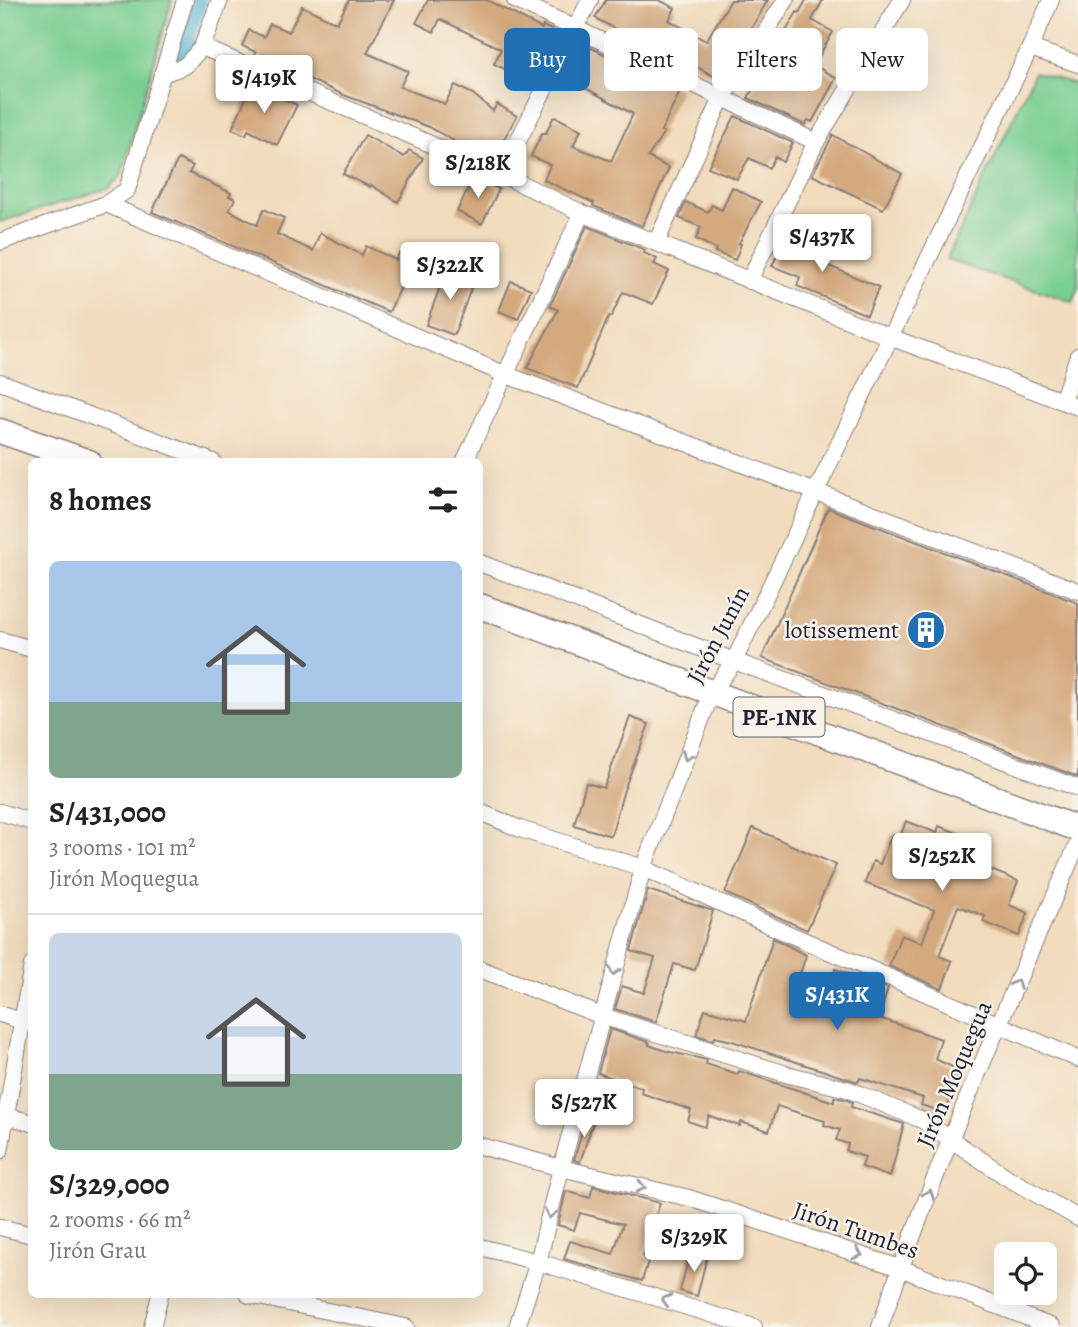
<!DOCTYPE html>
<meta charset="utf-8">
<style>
body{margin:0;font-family:Alegreya,serif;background:#f2f2f2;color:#222;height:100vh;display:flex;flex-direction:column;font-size:26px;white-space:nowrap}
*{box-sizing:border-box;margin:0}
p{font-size:23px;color:#767676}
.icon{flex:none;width:38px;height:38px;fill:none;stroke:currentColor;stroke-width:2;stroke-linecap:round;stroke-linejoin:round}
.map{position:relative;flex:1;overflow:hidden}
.panel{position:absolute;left:28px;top:458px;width:455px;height:840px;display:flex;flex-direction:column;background:#fff;border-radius:10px;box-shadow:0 7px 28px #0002}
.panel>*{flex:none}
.banner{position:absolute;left:504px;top:28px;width:469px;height:63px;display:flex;gap:14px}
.buttons{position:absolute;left:994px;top:1242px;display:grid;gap:14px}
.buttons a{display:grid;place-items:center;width:63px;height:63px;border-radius:10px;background:#fff;box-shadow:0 7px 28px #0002;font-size:35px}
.price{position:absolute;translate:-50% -60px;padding:0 16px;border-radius:7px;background:#fff;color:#222;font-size:23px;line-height:46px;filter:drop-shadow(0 2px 4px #0008)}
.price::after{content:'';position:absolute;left:50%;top:42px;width:21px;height:16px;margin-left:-10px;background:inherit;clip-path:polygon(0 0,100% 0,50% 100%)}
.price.selected{background:#1f6fb2;color:#fff}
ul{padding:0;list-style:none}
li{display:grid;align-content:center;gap:14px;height:371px;padding:0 21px}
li+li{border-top:2px solid #e0e0e0}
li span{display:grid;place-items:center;height:217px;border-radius:10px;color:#555}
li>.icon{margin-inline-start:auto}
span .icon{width:126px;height:126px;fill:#fffc;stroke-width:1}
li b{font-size:30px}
h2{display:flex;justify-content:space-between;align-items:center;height:84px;padding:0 21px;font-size:30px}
.chip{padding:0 24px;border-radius:10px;background:#fff;box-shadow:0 7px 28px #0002;font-size:24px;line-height:63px}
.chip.selected{background:#1f6fb2;color:#fff}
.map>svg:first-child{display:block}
</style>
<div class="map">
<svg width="1078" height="1327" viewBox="0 0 1078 1327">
<rect width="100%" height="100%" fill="#f7f3e8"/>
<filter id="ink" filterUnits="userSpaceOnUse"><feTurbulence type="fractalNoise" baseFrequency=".0143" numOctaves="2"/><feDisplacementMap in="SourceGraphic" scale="14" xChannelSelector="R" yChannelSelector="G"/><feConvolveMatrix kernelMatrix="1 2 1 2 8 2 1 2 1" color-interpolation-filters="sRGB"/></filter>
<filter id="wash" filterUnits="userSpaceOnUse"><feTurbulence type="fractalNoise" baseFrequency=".00686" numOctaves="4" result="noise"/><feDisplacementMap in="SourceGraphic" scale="28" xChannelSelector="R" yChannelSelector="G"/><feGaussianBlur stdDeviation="1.57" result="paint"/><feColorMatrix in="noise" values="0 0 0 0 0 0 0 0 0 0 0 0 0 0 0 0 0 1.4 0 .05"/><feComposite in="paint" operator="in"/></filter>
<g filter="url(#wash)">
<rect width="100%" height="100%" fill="#f2dcbd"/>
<g fill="#79ce92" stroke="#4e7866" stroke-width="2">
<path d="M0 0H172L121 176 109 188 0 222Z"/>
<path d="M1035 72 1078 85V289L1073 302 946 260Z"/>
</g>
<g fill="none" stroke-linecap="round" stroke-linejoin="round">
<path stroke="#58b6d6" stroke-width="19" d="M178 61 198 0"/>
</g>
<g id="blocks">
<g fill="#d4a97e">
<path d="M349 0H394L367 53 408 71 400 87 445 104 455 85 473 94 493 111 497 104 517 116 492 159 463 146 429 127 344 95 282 67 255 55 256 52 242 46 249 30 264 37 270 24 289 32 302 6 337 23Z"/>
<path d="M428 0H487L542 29 543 26 558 33 543 66 516 61 511 72 494 64 501 49 440 19 434 32 416 23Z"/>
<path d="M606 0H659L675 8 669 20 706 41 731 0H768L721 80 645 39 641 48 613 35 615 29 595 18Z"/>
<path d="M806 0H823L812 20 833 32 814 65 836 78 812 122 808 120 805 125 748 98 797 12 799 13Z"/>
<path d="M585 45 681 90 661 131 664 132 648 157 669 168 642 226 593 206 594 203 544 180 550 165 531 156 542 133H546L553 118 556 117 581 130 573 146 611 161 633 114 569 79Z"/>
<path d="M252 85 297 105 277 145 248 130 246 135 232 129Z"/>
<path d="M735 116 793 143 783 162 775 157 769 168 749 158 737 179 708 167Z"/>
<path d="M365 135 404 157 409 150 423 158 398 202 371 185 370 187 343 174Z"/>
<path d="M833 135 902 174 883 209 812 175Z"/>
<path d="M178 159 193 166 189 173 231 193 229 196 235 199 229 210 257 225 264 209 284 218 277 234 313 251 320 233 362 255 366 246 396 260 399 253 414 260 389 312 152 212Z"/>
<path d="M474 176 499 189 482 224 457 211Z"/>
<path d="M732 187 761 202 739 243 741 244 735 260 715 252 716 249 696 239 701 227 679 218 686 202 708 212 712 205 722 210Z"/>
<path d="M790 220 808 228 798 253 879 287 867 315 797 286 800 277 772 266 778 253 775 251Z"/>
<path d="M587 226 645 250 644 253 657 259 654 264 669 271 653 304 623 292 611 317 609 316 578 388 527 368 558 310 550 306Z"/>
<path d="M446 270 474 280 454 335 426 325Z"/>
<path d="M511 281 531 289 518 319 499 311Z"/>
<path d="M828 508 1078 603V777L762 658Z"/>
<path d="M630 717 649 724 623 793 611 836 574 825 586 783 604 788Z"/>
<path d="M906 821 937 833 939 826 982 842 974 863 1018 881 1009 905 1028 913 1019 936 983 922 985 916 958 906 939 956 952 961 942 989 889 966 901 935 922 943 934 910 865 883 873 861 880 864 892 834 900 837Z"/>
<path d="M753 828 836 865 807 930 725 893Z"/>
<path d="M648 890 713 911 695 970 674 964 656 1022 615 1009 622 986 644 993 655 958 631 951Z"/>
<path d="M773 938 806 955 789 1010 820 1019 835 969 888 988 879 1018 941 1039 935 1059 959 1070 946 1113 921 1105 923 1098 879 1084 860 1078 858 1082 732 1041 715 1037 713 1040 696 1035 705 1009 746 1021Z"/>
<path d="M610 1029 649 1042V1045L666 1051 707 1060 706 1064 738 1074 739 1071 834 1102V1097L844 1099 852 1102 851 1107 904 1124 890 1177 862 1167 865 1157 846 1151 848 1144 836 1140 840 1130 824 1125 825 1121 777 1106 769 1131 741 1122 740 1126 709 1116 705 1127 688 1121 691 1110 641 1093 642 1088 598 1073Z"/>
<path d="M586 1118 594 1120 580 1162 574 1160Z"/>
<path d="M593 1186 660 1203 643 1256 649 1258 642 1281 564 1259 570 1241 613 1254 623 1224 580 1213 574 1230 558 1225 566 1191 590 1198Z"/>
<path d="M690 1253 707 1257 697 1296 680 1291Z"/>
</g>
</g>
</g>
<g filter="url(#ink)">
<use href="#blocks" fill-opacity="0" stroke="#8a7f7c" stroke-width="2"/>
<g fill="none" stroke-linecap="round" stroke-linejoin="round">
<defs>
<g id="minor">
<path d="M515 0 816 142"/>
<path d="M202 47 501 174 582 213"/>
<path d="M1030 48 1078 64"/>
<path d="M162 74 185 66 202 47 220 0"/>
<path d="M501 174 590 0"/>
<path d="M106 204 504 374 1078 591"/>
<path d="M0 242 106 204 127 190 185 0"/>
<path d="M656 243 722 98 786 0"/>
<path d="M749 281 816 142 902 0"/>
<path d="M0 382 213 462"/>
<path d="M1062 401 1078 356"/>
<path d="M464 462 582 213 890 337 1078 407"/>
<path d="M480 563 734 661 1078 788"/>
<path d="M0 640 32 649"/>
<path d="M0 812 32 822"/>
<path d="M480 812 520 829 643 868 789 934 1078 1059"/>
<path d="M480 969 602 1016 786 1074 847 1089 922 1120 1008 1178 1078 1218"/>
<path d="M0 1014 31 1024"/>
<path d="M7 1116 32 1123"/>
<path d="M480 1146 561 1168 689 1198 900 1268 1052 1327"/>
<path d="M0 1151 32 965"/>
<path d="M0 1227 32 1235"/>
<path d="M480 1247 538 1262 754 1327"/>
<path d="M249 1295 406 1327"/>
<path d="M152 1327 160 1295"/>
<path d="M517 1327 538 1262 561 1168 643 868 712 692 734 661 1030 48 1051 0"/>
<path d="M880 1327C936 1162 1008 1003 1078 843"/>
</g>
<g id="primary">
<path d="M0 431 89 462"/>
<path d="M480 606 1078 829"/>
</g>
</defs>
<use href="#minor" stroke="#8a7f7c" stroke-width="18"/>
<use href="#primary" stroke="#8a7f7c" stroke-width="27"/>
<use href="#minor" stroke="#fff" stroke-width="16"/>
<use href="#primary" stroke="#fff" stroke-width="24"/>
</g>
<defs><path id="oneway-chevron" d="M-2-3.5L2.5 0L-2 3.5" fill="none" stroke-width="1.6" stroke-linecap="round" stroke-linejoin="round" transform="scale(1.75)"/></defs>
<g stroke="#9c9ca7">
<use href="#oneway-chevron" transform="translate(687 756) rotate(111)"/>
<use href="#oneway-chevron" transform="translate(614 971) rotate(105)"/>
<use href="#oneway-chevron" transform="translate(1016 984) rotate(-66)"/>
<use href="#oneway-chevron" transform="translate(641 1187) rotate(13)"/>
<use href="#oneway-chevron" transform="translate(929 1194) rotate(-69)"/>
<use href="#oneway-chevron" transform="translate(550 1214) rotate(103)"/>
<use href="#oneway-chevron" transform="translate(858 1254) rotate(18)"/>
<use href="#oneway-chevron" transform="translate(666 1300) rotate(-163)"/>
</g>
</g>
<defs>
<symbol id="building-disc" viewBox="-11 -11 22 22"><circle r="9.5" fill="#1f6fb2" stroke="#f7f3e8"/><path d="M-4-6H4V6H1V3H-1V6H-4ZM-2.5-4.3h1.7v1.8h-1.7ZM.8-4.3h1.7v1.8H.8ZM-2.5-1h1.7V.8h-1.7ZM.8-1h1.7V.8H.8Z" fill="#fff"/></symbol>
</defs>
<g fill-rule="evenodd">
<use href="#building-disc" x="904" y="608" width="44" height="44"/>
</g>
<g text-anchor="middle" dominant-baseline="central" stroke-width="5" stroke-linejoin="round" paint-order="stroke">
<rect fill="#f7f3e8" stroke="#62616f" stroke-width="2" x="733.5" y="697.5" width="91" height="39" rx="5"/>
<g font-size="23" font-weight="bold" fill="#22223b">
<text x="779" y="717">PE-1NK</text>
</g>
<g font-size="24" fill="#22223b" stroke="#f7f3e8" text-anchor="end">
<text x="899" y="630">lotissement</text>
</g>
<g font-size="24" fill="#22223b" stroke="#f7f3e8">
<text transform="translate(718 635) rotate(-62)">Jirón Junín</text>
<text transform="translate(954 1074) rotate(-67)">Jirón Moquegua</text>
<text transform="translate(856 1230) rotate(19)">Jirón Tumbes</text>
</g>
</g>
</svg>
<div class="buttons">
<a><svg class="icon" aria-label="locate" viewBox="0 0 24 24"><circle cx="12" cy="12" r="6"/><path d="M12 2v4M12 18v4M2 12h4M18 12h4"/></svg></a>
</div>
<b class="price" style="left:264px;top:115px">S/419K</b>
<b class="price" style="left:478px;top:200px">S/218K</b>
<b class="price" style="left:822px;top:274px">S/437K</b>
<b class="price" style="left:450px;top:302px">S/322K</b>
<b class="price" style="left:942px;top:893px">S/252K</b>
<b class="price selected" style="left:837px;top:1032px">S/431K</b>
<b class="price" style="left:584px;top:1139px">S/527K</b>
<b class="price" style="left:694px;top:1274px">S/329K</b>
<div class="banner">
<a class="chip selected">Buy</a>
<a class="chip">Rent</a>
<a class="chip">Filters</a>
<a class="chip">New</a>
</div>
<section class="panel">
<h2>8 homes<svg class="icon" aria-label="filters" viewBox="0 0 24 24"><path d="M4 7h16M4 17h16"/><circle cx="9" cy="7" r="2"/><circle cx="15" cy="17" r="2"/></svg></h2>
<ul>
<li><span style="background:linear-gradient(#a9c7e8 65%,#7fa58c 0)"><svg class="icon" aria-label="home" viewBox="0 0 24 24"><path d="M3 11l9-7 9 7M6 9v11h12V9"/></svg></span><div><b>S/431,000</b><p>3 rooms · 101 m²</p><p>Jirón Moquegua</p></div></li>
<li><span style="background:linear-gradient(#c9d6e8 65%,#7fa58c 0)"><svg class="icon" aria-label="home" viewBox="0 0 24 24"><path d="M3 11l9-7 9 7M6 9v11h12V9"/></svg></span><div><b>S/329,000</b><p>2 rooms · 66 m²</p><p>Jirón Grau</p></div></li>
</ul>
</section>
</div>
